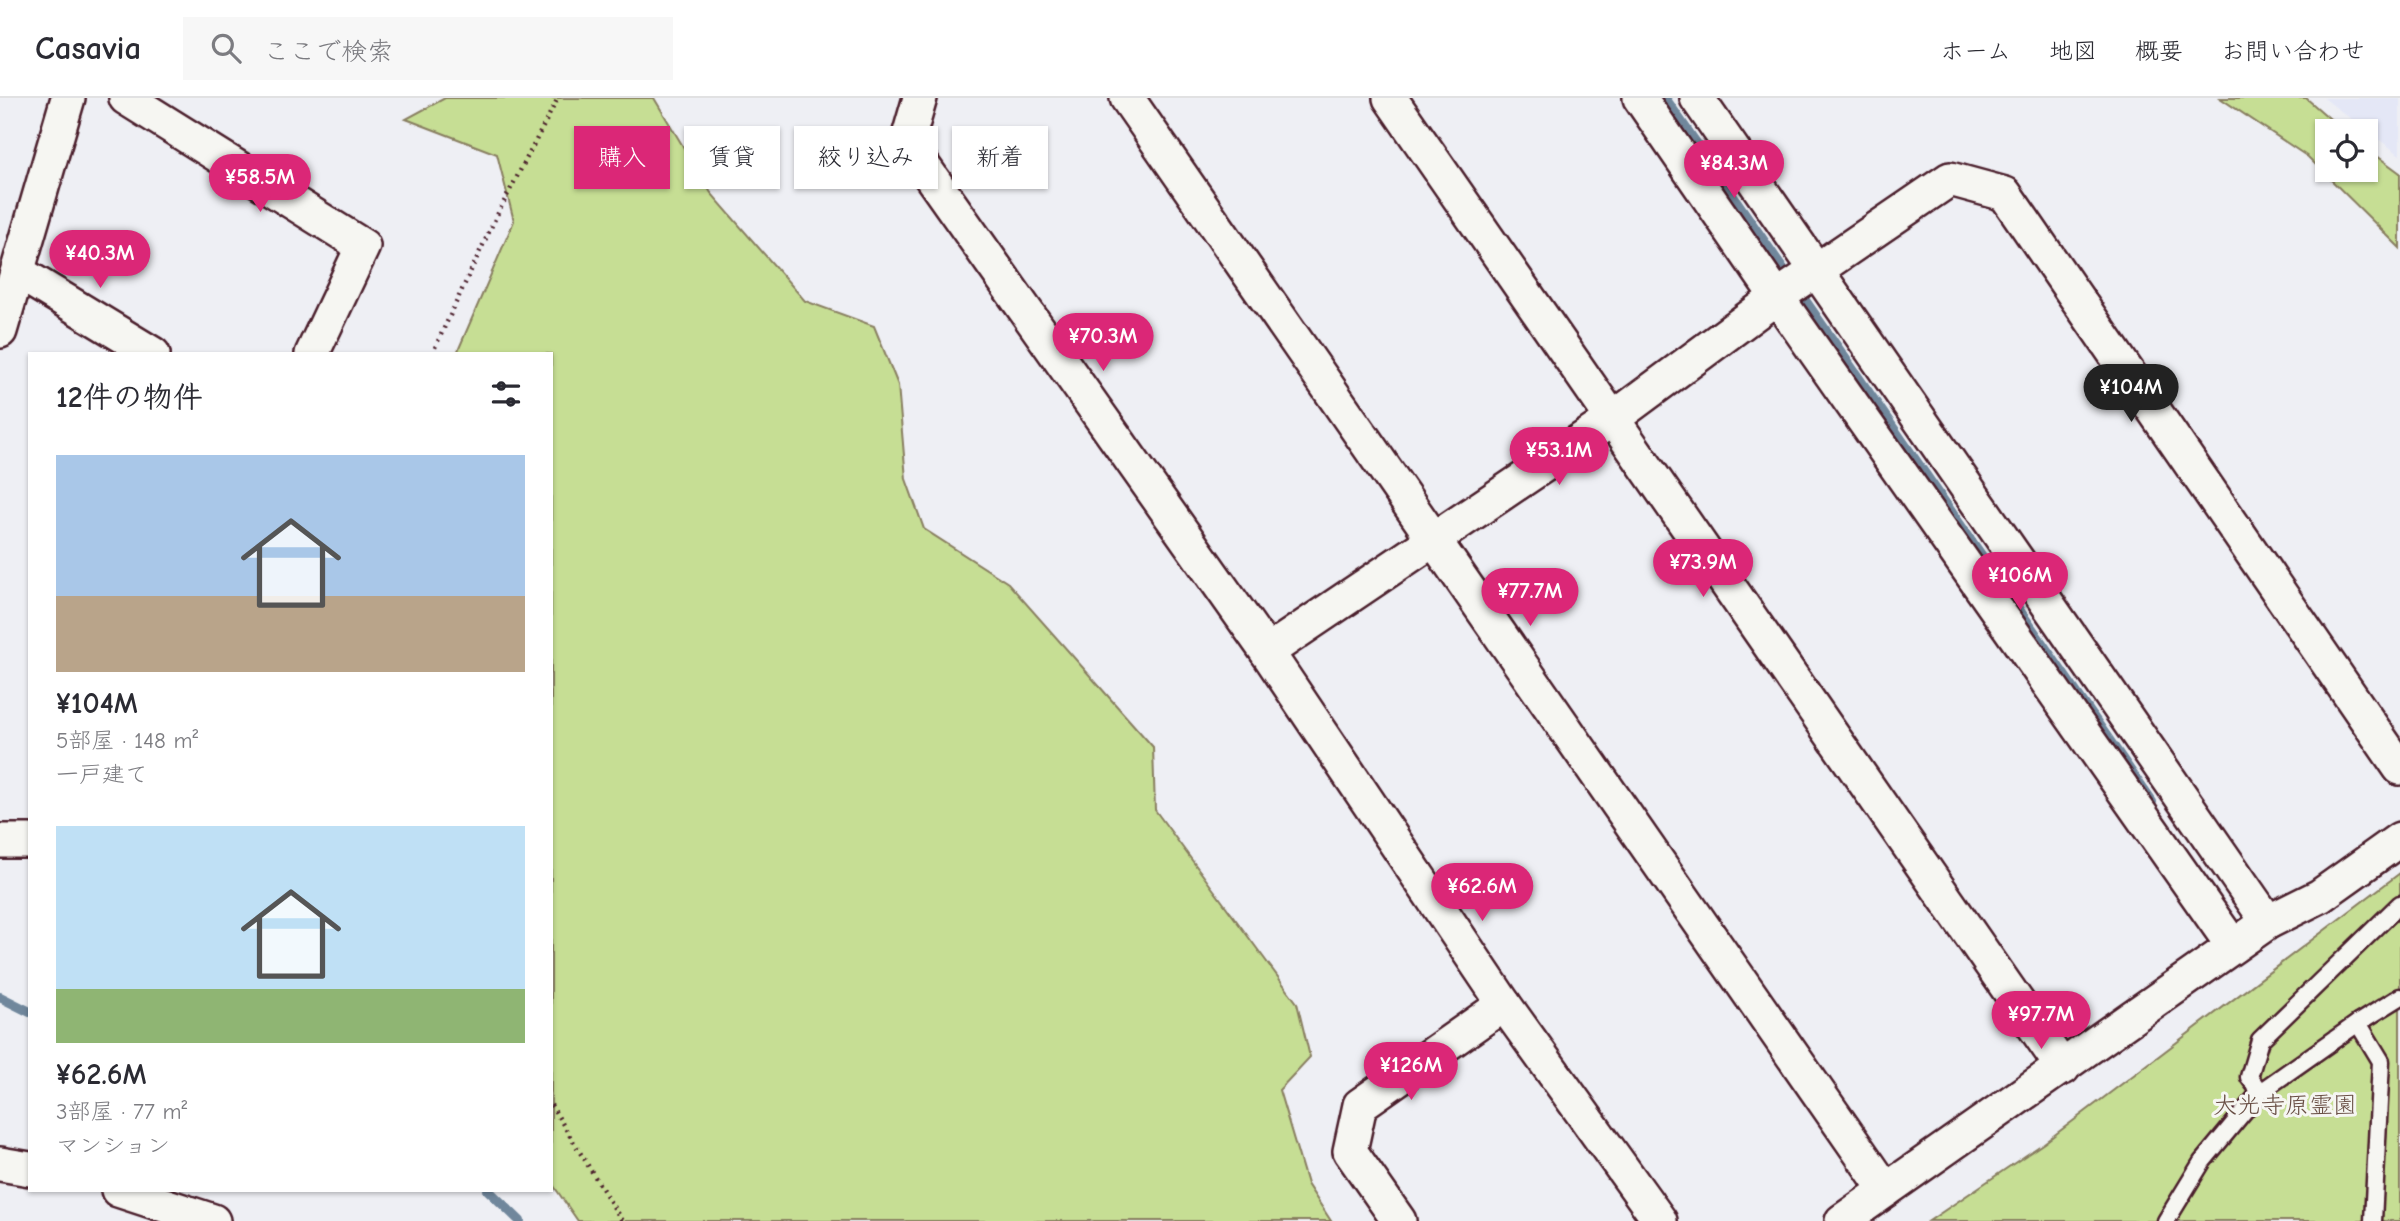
<!DOCTYPE html>
<html lang="ja">
<meta charset="utf-8">
<style>
body{margin:0;font-family:"Comic Neue","Klee One",sans-serif;background:#f7f7f7;color:#2b2b33;height:100vh;display:flex;flex-direction:column;font-size:26px;white-space:nowrap}
*{box-sizing:border-box;margin:0}
p{font-size:23px;color:#7c7c81}
.icon{flex:none;width:38px;height:38px;fill:none;stroke:currentColor;stroke-width:2;stroke-linecap:round;stroke-linejoin:round}
.map{position:relative;flex:1;overflow:hidden}
.panel{position:absolute;left:28px;top:254px;width:525px;height:840px;display:flex;flex-direction:column;background:#fff;border-radius:0px;box-shadow:0 2px 5px #0004}
.panel>*{flex:none}
.guide{position:absolute;left:574px;top:28px;width:665px;height:63px;display:flex;gap:14px}
.buttons{position:absolute;left:2315px;top:21px;display:grid;gap:14px}
.buttons a{display:grid;place-items:center;width:63px;height:63px;border-radius:0px;background:#fff;box-shadow:0 2px 5px #0004;font-size:35px}
.price{position:absolute;translate:-50% -60px;padding:0 16px;border-radius:24px;background:#db2777;color:#fff;font-size:23px;line-height:46px;filter:drop-shadow(0 2px 4px #0008)}
.price::after{content:'';position:absolute;left:50%;top:42px;width:21px;height:16px;margin-left:-10px;background:inherit;clip-path:polygon(0 0,100% 0,50% 100%)}
.price.current{background:#222;color:#fff}
ul{padding:0;list-style:none}
li{display:grid;align-content:center;gap:14px;height:371px;padding:0 28px}
li span{display:grid;place-items:center;height:217px;border-radius:0px;color:#555}
li>.icon{margin-inline-start:auto}
span .icon{width:126px;height:126px;fill:#fffc;stroke-width:1}
li b{font-size:30px}
h2{display:flex;justify-content:space-between;align-items:center;height:84px;padding:0 28px;font-size:30px}
.pill{padding:0 24px;border-radius:0px;background:#fff;box-shadow:0 2px 5px #0004;font-size:24px;line-height:63px}
.pill.current{background:#db2777;color:#fff}
header{display:flex;align-items:center;gap:42px;box-sizing:border-box;height:98px;padding:0 35px;background:#fff;border-bottom:2px solid #e1e1e2}
header strong{font-size:33px}
nav{display:flex;gap:38px;margin-inline-start:auto;font-size:24px}
.search{width:490px;height:63px;background:#f7f7f7;display:flex;align-items:center;gap:18px;box-sizing:border-box;padding:0 24px;border-radius:0px;color:#7c7c81;font-size:26px}
.map>svg:first-child{display:block}
</style>
<header>
<strong>Casavia</strong>
<div class="search"><svg class="icon" aria-label="search" viewBox="0 0 24 24"><circle cx="10" cy="10" r="6"/><path d="M15 15l6 6"/></svg>ここで検索</div>
<nav><a>ホーム</a><a>地図</a><a>概要</a><a>お問い合わせ</a></nav>
</header>
<div class="map">
<svg width="2400" height="1123" viewBox="0 0 2400 1123">
<rect width="100%" height="100%" fill="#eeeff4"/>
<filter id="ink" filterUnits="userSpaceOnUse"><feTurbulence type="fractalNoise" baseFrequency=".0143" numOctaves="2"/><feDisplacementMap in="SourceGraphic" scale="14" xChannelSelector="R" yChannelSelector="G"/><feConvolveMatrix kernelMatrix="1 2 1 2 8 2 1 2 1" color-interpolation-filters="sRGB"/></filter>
<g filter="url(#ink)">
<path fill="#e4e7f6" d="M2324 0H2400V57L2334 8Z"/>
<g fill="#c6de94" stroke="#887e60" stroke-width="2">
<path d="M445 0H654L711 95 805 203 874 228 898 287 906 381 924 431 1008 485 1153 649 1155 712 1297 905 1310 959 1279 992 1307 1086 1331 1123H578L551 1084V256L457 255 514 123 497 56 406 21Z"/>
<path d="M2220 0H2306L2344 33H2328V72H2366V50L2400 75V150L2308 59Z"/>
<path d="M2400 775V1123H1929L2044 1045Z"/>
</g>
<g fill="none" stroke-linecap="round" stroke-linejoin="round">
<g stroke="#6f879c" stroke-width="10">
<path d="M1665 0 2152 704"/>
<path d="M0 899 30 914"/>
<path d="M488 1092 520 1123"/>
</g>
<defs>
<g id="lane">
<path d="M2358 925 2400 899"/>
<path d="M2166 1123 2202 1064 2260 994"/>
<path d="M2373 1123 2381 963 2358 925 2260 994 2249 979 2260 942 2400 806"/>
</g>
<g id="street">
<path d="M126 0 363 148 312 256"/>
<path d="M920 0 907 45 1267 554 1504 906 1660 1123"/>
<path d="M1127 0 1886 1092"/>
<path d="M1390 0 2063 970"/>
<path d="M1640 0 1777 199 2233 848"/>
<path d="M1697 0 2268 824"/>
<path d="M18 174 153 256"/>
<path d="M0 233 68 0"/>
<path d="M1267 554 1611 322 1777 199 1950 81 2005 96 2400 670"/>
<path d="M0 743H30"/>
<path d="M0 1066 30 1071"/>
<path d="M118 1092 213 1123"/>
<path d="M1399 1123 1350 1053 1360 1007 1504 906"/>
<path d="M1842 1123 2268 824 2320 798 2400 741"/>
</g>
</defs>
<use href="#lane" stroke="#4a1f2b" stroke-width="21"/>
<use href="#street" stroke="#4a1f2b" stroke-width="38"/>
<g stroke="#4a1f2b" stroke-width="4.5" stroke-dasharray="2 5" stroke-linecap="butt">
<path d="M432 256 496 119 558 0"/>
<path d="M551 1007 622 1123"/>
</g>
<use href="#lane" stroke="#f6f6f2" stroke-width="16"/>
<use href="#street" stroke="#f6f6f2" stroke-width="33"/>
</g>
</g>
<g text-anchor="middle" dominant-baseline="central" stroke-width="6" stroke-linejoin="round" paint-order="stroke">
<g font-size="24" fill="#694f45" stroke="#f6f6f2">
<text x="2285" y="1007">大光寺原霊園</text>
</g>
</g>
</svg>
<div class="buttons">
<a><svg class="icon" aria-label="locate" viewBox="0 0 24 24"><circle cx="12" cy="12" r="6"/><path d="M12 2v4M12 18v4M2 12h4M18 12h4"/></svg></a>
</div>
<b class="price" style="left:1734px;top:102px">¥84.3M</b>
<b class="price" style="left:260px;top:116px">¥58.5M</b>
<b class="price" style="left:100px;top:192px">¥40.3M</b>
<b class="price" style="left:1103px;top:275px">¥70.3M</b>
<b class="price current" style="left:2131px;top:326px">¥104M</b>
<b class="price" style="left:1559px;top:389px">¥53.1M</b>
<b class="price" style="left:1703px;top:501px">¥73.9M</b>
<b class="price" style="left:2020px;top:514px">¥106M</b>
<b class="price" style="left:1530px;top:530px">¥77.7M</b>
<b class="price" style="left:1482px;top:825px">¥62.6M</b>
<b class="price" style="left:2041px;top:953px">¥97.7M</b>
<b class="price" style="left:1411px;top:1004px">¥126M</b>
<div class="guide">
<a class="pill current">購入</a>
<a class="pill">賃貸</a>
<a class="pill">絞り込み</a>
<a class="pill">新着</a>
</div>
<section class="panel">
<h2>12件の物件<svg class="icon" aria-label="filters" viewBox="0 0 24 24"><path d="M4 7h16M4 17h16"/><circle cx="9" cy="7" r="2"/><circle cx="15" cy="17" r="2"/></svg></h2>
<ul>
<li><span style="background:linear-gradient(#a9c7e8 65%,#b9a48a 0)"><svg class="icon" aria-label="home" viewBox="0 0 24 24"><path d="M3 11l9-7 9 7M6 9v11h12V9"/></svg></span><div><b>¥104M</b><p>5部屋 · 148 m²</p><p>一戸建て</p></div></li>
<li><span style="background:linear-gradient(#bfe0f5 75%,#8fb573 0)"><svg class="icon" aria-label="home" viewBox="0 0 24 24"><path d="M3 11l9-7 9 7M6 9v11h12V9"/></svg></span><div><b>¥62.6M</b><p>3部屋 · 77 m²</p><p>マンション</p></div></li>
</ul>
</section>
</div>
